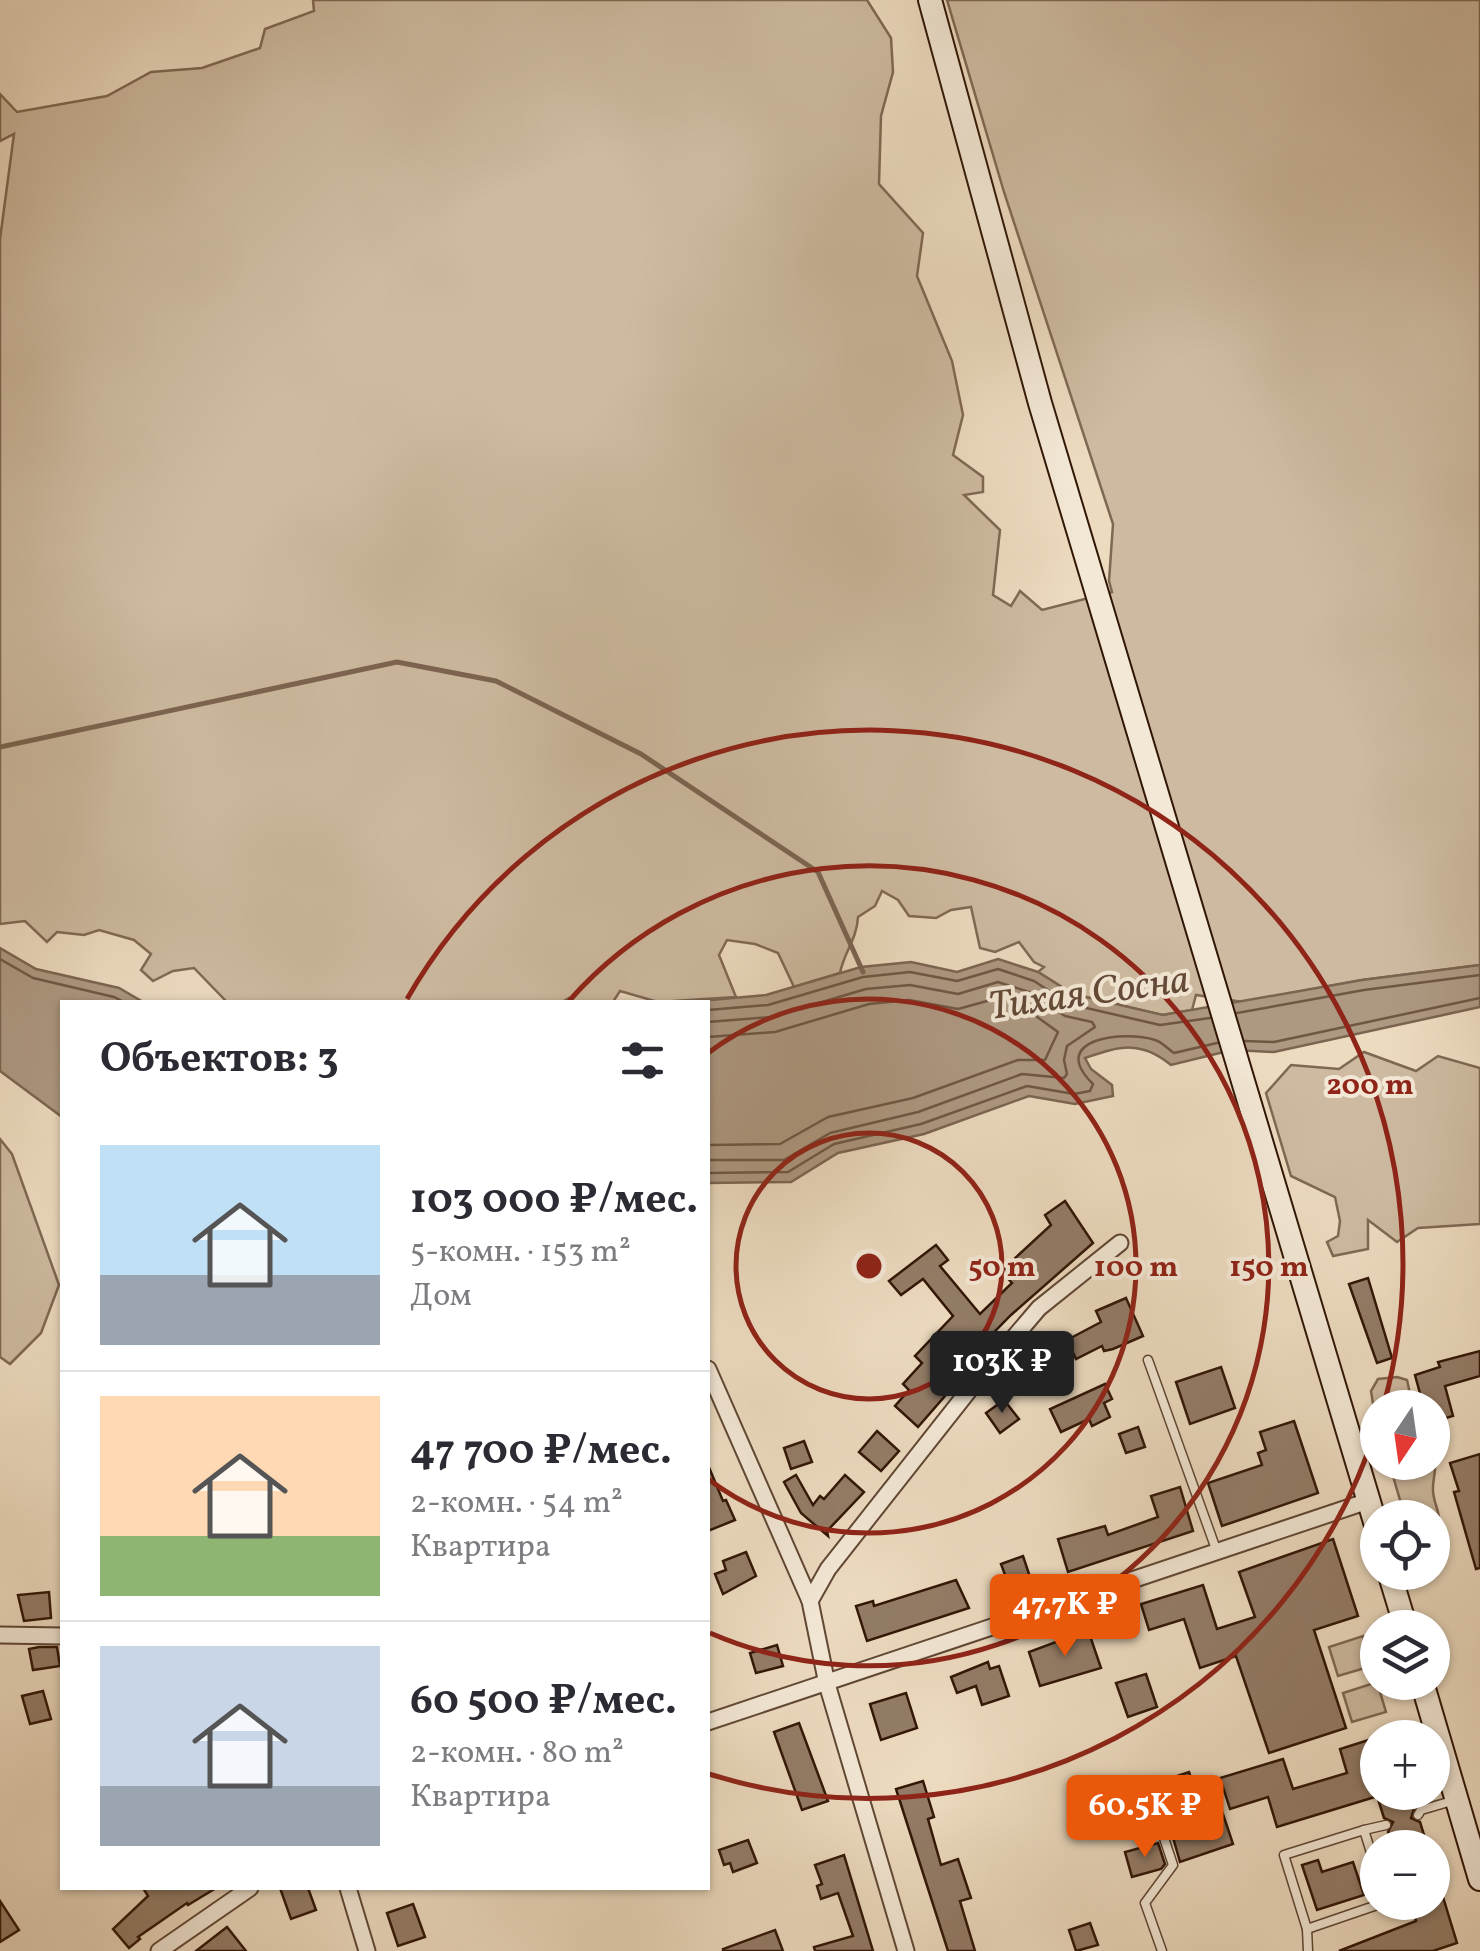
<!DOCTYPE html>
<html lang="ru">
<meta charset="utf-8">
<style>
body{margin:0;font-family:Vollkorn,serif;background:#f7f7f7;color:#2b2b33;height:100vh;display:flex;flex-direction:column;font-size:38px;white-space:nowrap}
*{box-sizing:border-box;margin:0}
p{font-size:32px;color:#7c7c81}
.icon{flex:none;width:55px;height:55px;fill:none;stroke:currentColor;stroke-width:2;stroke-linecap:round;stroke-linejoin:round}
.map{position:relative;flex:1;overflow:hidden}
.drawer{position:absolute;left:60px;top:1000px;width:650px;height:890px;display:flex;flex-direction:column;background:#fff;border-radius:0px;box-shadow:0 2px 8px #0004}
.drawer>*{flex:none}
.needle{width:65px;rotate:193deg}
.tools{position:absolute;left:1360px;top:1390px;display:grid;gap:20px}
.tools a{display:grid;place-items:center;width:90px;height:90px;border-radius:50%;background:#fff;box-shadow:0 2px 8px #0004;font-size:50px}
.price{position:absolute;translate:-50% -85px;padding:0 22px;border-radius:10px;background:#ea580c;color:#fff;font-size:32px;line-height:65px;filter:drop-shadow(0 2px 5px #0008)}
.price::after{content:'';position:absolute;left:50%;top:60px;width:30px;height:22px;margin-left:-15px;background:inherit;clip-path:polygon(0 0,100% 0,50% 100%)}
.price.selected{background:#222;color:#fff}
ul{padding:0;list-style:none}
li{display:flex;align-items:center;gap:30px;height:250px;padding:0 40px}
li+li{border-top:2px solid #e1e1e2}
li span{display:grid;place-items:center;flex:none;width:280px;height:200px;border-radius:0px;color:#555}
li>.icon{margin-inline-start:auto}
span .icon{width:120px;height:120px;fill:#fffc;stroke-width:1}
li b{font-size:42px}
h2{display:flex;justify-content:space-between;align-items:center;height:120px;padding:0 40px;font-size:42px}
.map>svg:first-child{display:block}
</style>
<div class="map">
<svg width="1480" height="1951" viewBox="0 0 1480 1951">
<rect width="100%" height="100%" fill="#eddbc0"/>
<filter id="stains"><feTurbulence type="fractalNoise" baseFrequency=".002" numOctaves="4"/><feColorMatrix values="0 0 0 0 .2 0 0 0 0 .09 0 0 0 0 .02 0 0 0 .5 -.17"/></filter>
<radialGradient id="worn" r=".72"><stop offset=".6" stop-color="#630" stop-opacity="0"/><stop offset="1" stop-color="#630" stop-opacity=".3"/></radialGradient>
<g fill="#cdbaa0" stroke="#7f6853" stroke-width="2.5">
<path d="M313 0H867L891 38 893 72 881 116 879 184 923 233 917 276 952 361 963 415 953 455 983 477V492L964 495 1000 530 993 595 1011 606 1020 591 1042 610 1112 592 1109 581 1113 524 1004 192 947 0H1480V965L1362 980 1243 1002 1196 995 1192 1010 1162 1015 1073 994 1038 972 1044 967 1034 962 1019 942 995 952 980 948 971 907 951 910 936 918 909 916 898 900 882 891 875 906 858 917C857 939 844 952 840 973L794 987 778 953 755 944 727 940 719 955 736 997 658 1002 620 991 613 1002H574L569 998 562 1002H227L194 968 173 971 153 981 141 970 151 954 134 940 99 930 84 935 57 932 47 942 25 921 0 924V239L14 134 0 141V94L17 112 107 96 151 72 202 68 260 48 265 29 314 11Z"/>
<path d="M1364 1052 1416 1071 1438 1056 1480 1068V1224L1418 1228 1397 1242 1368 1220V1249L1333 1256 1327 1242 1338 1236 1340 1221 1335 1197 1291 1176 1266 1093 1291 1065 1339 1069Z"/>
<path d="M0 1139 12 1154 59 1285 41 1333 10 1364 0 1357Z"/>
<path d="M1397 1377 1407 1380 1413 1407 1378 1408 1377 1429 1371 1391 1378 1379Z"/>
<path d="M1435 1462C1436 1471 1433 1479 1433 1488 1432 1506 1447 1517 1433 1535L1432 1518 1405 1517 1393 1476V1470L1399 1466H1422Z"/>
<path d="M1363 1636 1372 1666 1338 1676 1329 1647Z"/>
<path d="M1377 1682 1386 1712 1352 1722 1343 1693Z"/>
</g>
<g fill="#ad9881" stroke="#7b6450" stroke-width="2.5">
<path d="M0 948 36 969 119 988 143 1002H62V1117L0 1071Z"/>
<path d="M998 959 1038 972 1073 994 1163 1015 1362 980 1480 965V1007L1274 1052 1232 1050 1171 1065C1141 1040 1120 1046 1085 1058L1091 1069 1112 1085 1113 1096 1075 1104 1029 1096 924 1134 838 1153 791 1182 708 1183V1002H688L766 995 861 967 911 962 957 972Z"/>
</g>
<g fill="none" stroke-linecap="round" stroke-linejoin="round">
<g stroke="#6f5744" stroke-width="2.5">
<path d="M0 959 33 978 114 997 124 1002"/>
<path d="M708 1010 768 1005 863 977 910 972 957 981 998 969 1034 981 1069 1004 1160 1025 1210 1018"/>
<path d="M1237 1013 1364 990 1480 975"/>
<path d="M708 1022 771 1017 866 989 910 985 958 994 998 982 1029 992 1065 1016 1092 1022 1095 1027 1067 1046 1064 1060 1067 1074 1064 1078 1022 1074 918 1112 830 1133 784 1160H708"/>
<path d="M708 1037 775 1032 869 1004 909 1000 958 1009 998 998 1022 1006 1058 1032 1045 1060H1018L913 1098 828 1117 780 1144 708 1145"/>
<path d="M1245 1041 1274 1042 1480 998"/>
<path d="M708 1173 788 1172 834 1144 921 1124 1027 1086 1074 1094 1090 1091 1093 1084C1046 1038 1126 1030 1155 1040 1162 1042 1168 1049 1174 1053L1217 1043"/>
</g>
<path stroke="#7b6450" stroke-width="5" d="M0 747 397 662 496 681 641 754 818 872 863 972"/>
</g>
<g fill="#937c67" stroke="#311606" stroke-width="2.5">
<path d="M1065 1201 1093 1243 1011 1315 967 1360 970 1363 941 1393 945 1396 918 1427 895 1406 909 1390 903 1384 922 1363 915 1356 953 1316 923 1279 901 1295 889 1281 936 1245 948 1260 940 1266 980 1314 1012 1283 1001 1271 1051 1225 1045 1215Z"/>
<path d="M1368 1278 1392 1358 1377 1363 1349 1284Z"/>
<path d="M1126 1298 1143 1336 1113 1349 1104 1351 1102 1346 1076 1359 1067 1340 1101 1322 1096 1311Z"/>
<path d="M1480 1351V1376L1445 1386 1453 1416 1432 1422V1408H1424L1415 1375 1440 1367 1438 1362Z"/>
<path d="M1221 1367 1235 1408 1190 1424 1176 1382Z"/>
<path d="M1105 1384 1112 1399 1104 1403 1110 1417 1092 1426 1089 1419 1061 1432 1050 1409Z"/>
<path d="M1004 1400 1019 1419 1000 1433 986 1413Z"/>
<path d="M1294 1421 1318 1493 1222 1526 1208 1483 1262 1465 1258 1453 1266 1450 1260 1432Z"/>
<path d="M1138 1427 1145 1447 1126 1453 1119 1434Z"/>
<path d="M877 1431 899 1451 881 1471 859 1452Z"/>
<path d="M804 1441 812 1462 791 1469 784 1448Z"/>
<path d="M1480 1454V1568L1476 1569 1454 1492 1459 1491 1450 1463Z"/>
<path d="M708 1465 723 1501 726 1500 735 1520 708 1531Z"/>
<path d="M796 1475 813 1505 820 1496 824 1499 845 1475 864 1492 827 1531 828 1536 801 1513 784 1482Z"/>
<path d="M1180 1487 1193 1531 1068 1572 1058 1539 1105 1526 1108 1535 1158 1517 1151 1496Z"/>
<path d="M1333 1539 1358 1616 1314 1630 1346 1728 1269 1753 1236 1656 1200 1668 1184 1619 1149 1630 1141 1604 1203 1585 1217 1629 1255 1617 1239 1572Z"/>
<path d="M746 1552 756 1576 723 1594 715 1574 726 1570 723 1561Z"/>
<path d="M1023 1556 1033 1586 1012 1594 1001 1564Z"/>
<path d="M956 1580 969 1608 867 1641 856 1606 873 1601 874 1606Z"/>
<path d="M49 1592 51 1618 24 1621 18 1595Z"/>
<path d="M1088 1630 1101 1668 1040 1686 1029 1652Z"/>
<path d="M777 1645 783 1666 756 1673 750 1653Z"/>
<path d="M39 1647H57L60 1666 33 1670 29 1649Z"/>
<path d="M988 1662 990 1669 999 1666 1009 1696 982 1705 976 1686 957 1693 951 1677Z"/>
<path d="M1146 1674 1157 1707 1128 1717 1116 1683Z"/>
<path d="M43 1691 51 1719 30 1724 22 1696Z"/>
<path d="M906 1693 917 1728 881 1740 870 1704Z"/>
<path d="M799 1723 828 1801 802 1810 774 1732Z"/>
<path d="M1378 1737V1796L1277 1827 1268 1797 1230 1809 1220 1778 1283 1759 1293 1789 1347 1773 1340 1749Z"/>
<path d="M1189 1772 1202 1811 1220 1805 1233 1844 1180 1862 1164 1806 1161 1807 1153 1784Z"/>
<path d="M923 1781 934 1817 928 1819 941 1865 958 1859 971 1898 960 1901 975 1951H948L896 1789Z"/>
<path d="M1400 1792H1411L1415 1806 1411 1818 1420 1822 1428 1848H1393L1388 1832 1393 1822 1384 1818 1378 1799Z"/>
<path d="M748 1840 757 1863 733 1872 730 1863 724 1865 719 1850Z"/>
<path d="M1158 1843 1165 1864 1161 1869 1132 1877 1125 1852Z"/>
<path d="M844 1855 873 1951H815L814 1947 853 1936 838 1893 821 1899 817 1886 822 1884 815 1865Z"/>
<path d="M1318 1860 1322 1872 1353 1862 1364 1895 1317 1910 1302 1865Z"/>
<path d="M1436 1874 1457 1943 1433 1951H1339L1416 1921 1410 1902H1432V1875Z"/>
<path d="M143 1888H216L188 1905 187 1903 138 1937 140 1939 129 1948 113 1929 148 1896Z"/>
<path d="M280 1888H308L316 1910 291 1919Z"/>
<path d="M0 1901 19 1930 0 1942Z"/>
<path d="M413 1904 425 1937 398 1946 387 1913Z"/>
<path d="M1090 1923 1098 1945 1076 1951 1069 1930Z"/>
<path d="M227 1927 246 1951H196Z"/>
<path d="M775 1930 783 1951H723V1949Z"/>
</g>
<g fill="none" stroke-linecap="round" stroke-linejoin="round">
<defs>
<g id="service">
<path d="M1148 1360 1217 1552"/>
<path d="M1418 1815 1421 1810 1452 1801"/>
<path d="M1364 1830 1386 1825"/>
<path d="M1378 1875 1364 1830 1284 1855 1307 1929 1386 1902"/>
<path d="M1307 1929 1308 1951"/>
<path d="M1162 1951 1145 1903 1173 1865 1163 1835"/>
</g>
<g id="minor">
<path d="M708 1369 810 1601 827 1684 906 1951"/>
<path d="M810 1601 828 1569 970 1389 1039 1308 1120 1243"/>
<path d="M0 1635 62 1636"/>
<path d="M708 1722 1368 1501"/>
<path d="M348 1888 367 1951"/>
<path d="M159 1951 250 1888"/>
</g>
<g id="secondary">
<path d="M930 0 1040 403 1378 1532"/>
<path d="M1389 1572 1406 1628"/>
<path d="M1422 1682 1480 1879"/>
</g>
</defs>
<use href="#service" stroke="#604734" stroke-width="11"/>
<use href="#minor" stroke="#604734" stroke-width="19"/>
<use href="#secondary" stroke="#311606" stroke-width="26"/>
<use href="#service" stroke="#f3e8d6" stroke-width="8"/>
<use href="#minor" stroke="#f3e8d6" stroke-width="15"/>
<use href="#secondary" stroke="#f3e8d6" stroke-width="22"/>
</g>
<g fill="none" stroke="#8f2418" stroke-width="5">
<circle cx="869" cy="1266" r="133"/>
<path d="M708 1053A267 267 0 1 1 708 1479"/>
<path d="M569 1001A400 400 0 1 1 710 1633"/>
<path d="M1377 1426A533 533 0 0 1 709 1774M407 999A533 533 0 0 1 1384 1404"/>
</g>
<g text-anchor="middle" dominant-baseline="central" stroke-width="8" stroke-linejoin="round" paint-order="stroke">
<g font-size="40" font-style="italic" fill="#634a37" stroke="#f3e8d6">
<text transform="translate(1089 995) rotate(-8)">Тихая Сосна</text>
</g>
</g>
<circle cx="869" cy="1266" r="15" fill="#8f2418" stroke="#f3e8d6" stroke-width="5"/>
<g font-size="30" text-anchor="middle" font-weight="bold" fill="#8f2418" stroke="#f3e8d6" stroke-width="8" stroke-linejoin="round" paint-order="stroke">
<text x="1370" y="1094">200 m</text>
<text x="1002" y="1276">50 m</text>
<text x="1136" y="1276">100 m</text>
<text x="1269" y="1276">150 m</text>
</g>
<rect width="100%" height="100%" filter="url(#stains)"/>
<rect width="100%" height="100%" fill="url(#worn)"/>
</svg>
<div class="tools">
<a><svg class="needle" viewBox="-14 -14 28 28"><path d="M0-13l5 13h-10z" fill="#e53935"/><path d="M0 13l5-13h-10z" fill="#7c7c81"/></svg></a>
<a><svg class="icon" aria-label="locate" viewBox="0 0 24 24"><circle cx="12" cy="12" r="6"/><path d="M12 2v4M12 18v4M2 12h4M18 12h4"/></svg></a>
<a><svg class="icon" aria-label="layers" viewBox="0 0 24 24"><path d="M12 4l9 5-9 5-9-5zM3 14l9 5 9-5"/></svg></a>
<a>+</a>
<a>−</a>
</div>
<b class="price selected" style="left:1002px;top:1416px">103K ₽</b>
<b class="price" style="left:1065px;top:1659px">47.7K ₽</b>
<b class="price" style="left:1145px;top:1860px">60.5K ₽</b>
<section class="drawer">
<h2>Объектов: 3<svg class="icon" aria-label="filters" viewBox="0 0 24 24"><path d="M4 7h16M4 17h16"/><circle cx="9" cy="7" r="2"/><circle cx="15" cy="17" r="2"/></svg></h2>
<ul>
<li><span style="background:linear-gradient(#bfe0f5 65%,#9aa5b1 0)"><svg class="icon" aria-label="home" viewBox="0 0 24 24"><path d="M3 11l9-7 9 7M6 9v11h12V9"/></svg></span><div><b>103 000 ₽/мес.</b><p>5-комн. · 153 m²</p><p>Дом</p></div></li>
<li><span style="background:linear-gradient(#ffd9b3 70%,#8fb573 0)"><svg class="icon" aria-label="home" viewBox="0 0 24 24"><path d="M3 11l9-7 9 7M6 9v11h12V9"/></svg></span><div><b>47 700 ₽/мес.</b><p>2-комн. · 54 m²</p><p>Квартира</p></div></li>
<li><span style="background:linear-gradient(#c9d6e8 70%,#9aa5b1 0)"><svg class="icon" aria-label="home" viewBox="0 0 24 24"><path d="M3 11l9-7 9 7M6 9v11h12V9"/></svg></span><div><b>60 500 ₽/мес.</b><p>2-комн. · 80 m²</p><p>Квартира</p></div></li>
</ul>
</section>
</div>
